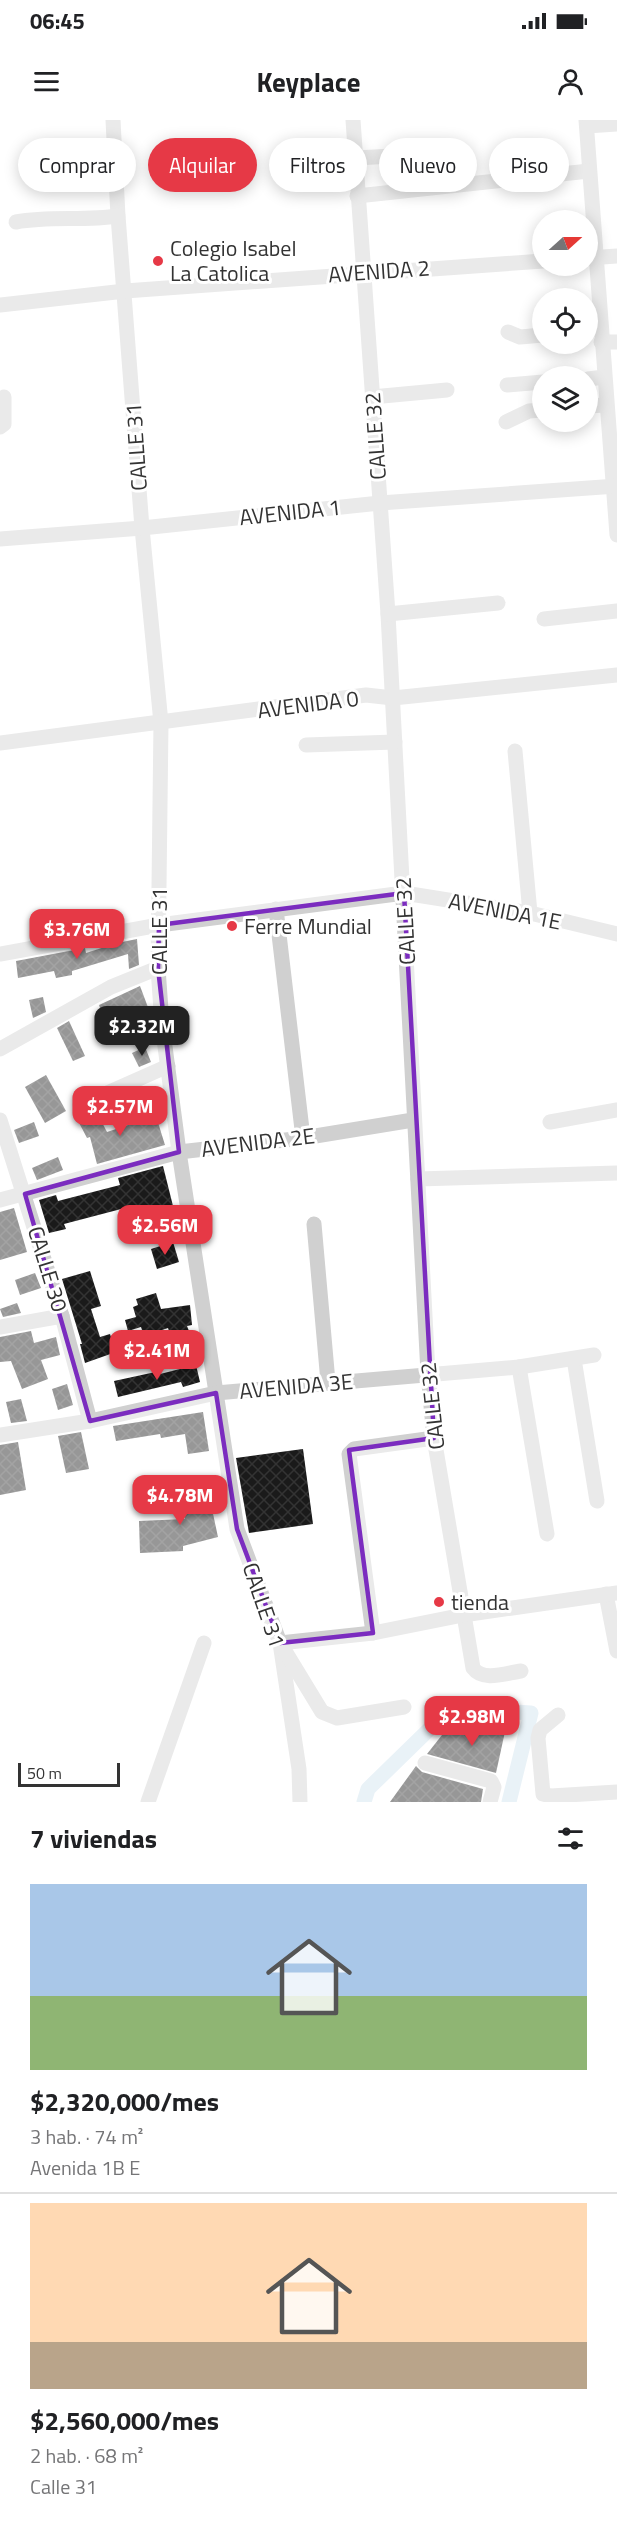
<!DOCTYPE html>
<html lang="es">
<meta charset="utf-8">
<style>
body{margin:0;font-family:"Titillium Web",sans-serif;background:#f2f2f2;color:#202124;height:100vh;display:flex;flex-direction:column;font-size:22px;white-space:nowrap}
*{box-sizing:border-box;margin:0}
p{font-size:20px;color:#757577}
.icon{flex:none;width:33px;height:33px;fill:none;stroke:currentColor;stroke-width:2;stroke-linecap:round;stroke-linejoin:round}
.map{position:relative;height:1682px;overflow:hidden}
.side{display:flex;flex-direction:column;background:#fff;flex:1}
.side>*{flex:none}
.hud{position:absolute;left:18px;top:18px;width:582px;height:54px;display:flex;gap:12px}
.needle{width:39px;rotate:69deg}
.tools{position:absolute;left:532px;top:90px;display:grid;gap:12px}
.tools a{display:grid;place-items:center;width:66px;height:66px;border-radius:50%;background:#fff;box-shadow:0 3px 15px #0003;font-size:30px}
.scale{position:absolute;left:18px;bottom:15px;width:102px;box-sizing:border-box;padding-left:6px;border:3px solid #333;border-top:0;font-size:16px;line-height:21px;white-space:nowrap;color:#333;-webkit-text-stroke:4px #fff;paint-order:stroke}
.price{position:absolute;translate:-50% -51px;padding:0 14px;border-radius:12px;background:#e63946;color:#fff;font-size:20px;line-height:39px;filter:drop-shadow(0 2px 3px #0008)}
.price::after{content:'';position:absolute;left:50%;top:36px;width:18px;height:14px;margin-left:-9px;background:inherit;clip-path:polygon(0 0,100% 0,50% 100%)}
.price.current{background:#222;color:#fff}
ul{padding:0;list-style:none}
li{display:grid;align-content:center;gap:12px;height:318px;padding:0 30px}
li+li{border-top:2px solid #e0e0e0}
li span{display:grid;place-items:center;height:186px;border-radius:0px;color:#555}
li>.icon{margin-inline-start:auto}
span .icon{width:108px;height:108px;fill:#fffc;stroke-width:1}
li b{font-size:26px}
h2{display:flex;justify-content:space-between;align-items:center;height:72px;padding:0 30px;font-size:26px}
.chip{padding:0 21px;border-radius:27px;background:#fff;box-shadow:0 3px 15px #0003;font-size:21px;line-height:54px}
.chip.current{background:#e63946;color:#fff}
.status{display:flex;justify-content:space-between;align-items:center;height:42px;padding:0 30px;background:#fff;direction:ltr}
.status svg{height:16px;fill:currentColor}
header{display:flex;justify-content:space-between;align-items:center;height:78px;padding:0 30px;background:#fff;font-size:27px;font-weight:700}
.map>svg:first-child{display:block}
</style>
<div class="status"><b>06:45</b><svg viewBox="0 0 49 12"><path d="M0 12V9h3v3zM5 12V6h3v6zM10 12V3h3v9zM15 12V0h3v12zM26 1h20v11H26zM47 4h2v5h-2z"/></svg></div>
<header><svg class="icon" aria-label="menu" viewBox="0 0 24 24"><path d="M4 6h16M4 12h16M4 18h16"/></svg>Keyplace<svg class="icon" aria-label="person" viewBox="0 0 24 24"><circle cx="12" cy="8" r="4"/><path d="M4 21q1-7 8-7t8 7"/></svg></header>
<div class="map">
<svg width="617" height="1682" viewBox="0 0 617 1682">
<defs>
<pattern id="building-cross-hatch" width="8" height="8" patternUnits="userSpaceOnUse" patternTransform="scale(1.5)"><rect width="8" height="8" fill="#1a1a1a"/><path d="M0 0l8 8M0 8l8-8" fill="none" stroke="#333"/></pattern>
</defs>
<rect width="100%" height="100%" fill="#fff"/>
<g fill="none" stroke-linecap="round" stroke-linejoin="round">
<path stroke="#cfe2ee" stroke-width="15" d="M364 1682 368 1669 451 1588 531 1593 509 1682"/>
</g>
<g fill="url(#building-cross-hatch)">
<path d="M137 819 139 845 129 849 128 834 72 851V855L56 858 54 851 18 858 16 841 85 828 86 833 117 823Z"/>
<path d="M140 866 152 898 109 914 99 885Z"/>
<path d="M43 877 46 892 33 898 29 880Z"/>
<path d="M69 901 85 936 73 941 57 908Z"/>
<path d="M145 927 151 942 139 947 132 933Z"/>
<path d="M46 955 66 991 45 1003 25 967Z"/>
<path d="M95 989 107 1012 156 996 165 1025 97 1044 90 1017 87 1018 75 995Z"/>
<path d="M34 1002 39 1016 19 1023 14 1010Z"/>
<path d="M58 1037 63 1050 37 1060 32 1048Z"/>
<path d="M163 1046 173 1086 127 1097 125 1088 64 1104 66 1109 49 1113 39 1080 56 1075 58 1081 120 1065 118 1058Z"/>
<path d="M14 1088 27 1132 0 1140V1092Z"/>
<path d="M173 1122 179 1142 157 1149 151 1129Z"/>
<path d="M90 1151 101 1186 91 1189 100 1217 110 1214 116 1232 85 1243 80 1224H82L62 1159Z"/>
<path d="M35 1153 41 1168 20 1175 15 1160Z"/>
<path d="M156 1173 161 1189 190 1185 192 1205 187 1206 193 1221 175 1228 168 1208 144 1216 141 1207 128 1211 125 1200 136 1197 133 1187 138 1185 136 1179Z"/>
<path d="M17 1183 21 1193 3 1197 0 1189Z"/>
<path d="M31 1211 34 1223 56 1217 60 1235 41 1240 48 1259 22 1269 11 1241 0 1242V1217Z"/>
<path d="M196 1245 200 1262 183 1267 181 1262 118 1277 114 1261 160 1251V1254Z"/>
<path d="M67 1264 73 1285 58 1290 52 1269Z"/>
<path d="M21 1279 27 1301 11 1303 6 1282Z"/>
<path d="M203 1292 209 1331 188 1334 185 1314 161 1318 160 1314 116 1321 113 1306Z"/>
<path d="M81 1312 89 1349 66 1353 58 1316Z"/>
<path d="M18 1322 26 1370 0 1375V1325Z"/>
<path d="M303 1329 313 1404 249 1413 236 1338Z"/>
<path d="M194 1365 197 1378 209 1375 218 1417 183 1426V1431L140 1433 139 1401 185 1399 178 1369Z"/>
<path d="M462 1607H506L496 1653 427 1634 442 1615Z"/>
<path d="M416 1646 422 1652 483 1669 481 1682H390Z"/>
</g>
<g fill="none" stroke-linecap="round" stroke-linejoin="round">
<g stroke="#d0d0d0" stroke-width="15">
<path d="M113 0 118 96 142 408 161 603 158 848 162 904 179 1032 237 1409 280 1523 299 1649 300 1682"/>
<path d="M353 0 388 494 428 1253 434 1318 473 1548C483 1562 506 1553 521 1551"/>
<path d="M586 0 617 415"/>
<path d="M587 6 617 4"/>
<path d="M356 38 410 35"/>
<path d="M357 76 589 51"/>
<path d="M16 102C50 96 84 101 118 96"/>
<path d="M588 138 617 136"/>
<path d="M0 185 125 171 543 141"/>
<path d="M508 212 520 217 543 215"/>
<path d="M601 222H617"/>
<path d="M588 259 604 257"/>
<path d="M507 265 543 262"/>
<path d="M372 277 447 270"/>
<path d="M588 286 606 285"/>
<path d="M506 302 529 291 543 290"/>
<path d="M0 307 4 304V277"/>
<path d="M0 419 142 408 380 383 617 366"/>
<path d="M388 494 498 483"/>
<path d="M544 499 617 491"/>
<path d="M0 623 366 575 393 578 617 555"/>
<path d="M306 625 395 622"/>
<path d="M515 631 530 793"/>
<path d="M276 789 303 1018"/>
<path d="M0 834 159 805 404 773 530 793 617 814"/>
<path d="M0 929 111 867 158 848"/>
<path d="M80 985 168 946"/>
<path d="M0 1000 62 1196 90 1301"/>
<path d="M550 1002 617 990"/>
<path d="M418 1059 617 1053"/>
<path d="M0 1080 179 1032 303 1018 413 1000"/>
<path d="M314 1104 328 1262"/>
<path d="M0 1207 62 1196"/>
<path d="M574 1239 597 1381"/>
<path d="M519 1247 547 1414"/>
<path d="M0 1315 90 1301 216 1273 519 1247 594 1235"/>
<path d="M606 1474 617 1531"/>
<path d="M373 1513 349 1334 354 1329 434 1318"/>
<path d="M404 1587 337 1598 322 1592 280 1523 373 1513 463 1495 617 1473"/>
<path d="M558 1595 540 1610 538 1618 543 1674 551 1676 617 1672"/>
<path d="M425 1643 491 1661 494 1667 490 1682"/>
<path d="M148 1682 204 1523"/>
</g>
</g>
<path d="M0 0H617V1682H0ZM404 773 434 1318 349 1330 373 1513 280 1523 237 1409 216 1273 90 1301 25 1074 179 1032 158 848 159 805Z" fill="#fff" fill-opacity=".55" fill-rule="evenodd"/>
<path fill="none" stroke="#7b2cbf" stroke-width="4.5" stroke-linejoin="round" d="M404 773 434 1318 349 1330 373 1513 280 1523 237 1409 216 1273 90 1301 25 1074 179 1032 158 848 159 805Z"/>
<g fill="#e63946" stroke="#fff" stroke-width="2">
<circle cx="158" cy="141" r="6"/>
<circle cx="232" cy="806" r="6"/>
<circle cx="439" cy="1482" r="6"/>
</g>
<g text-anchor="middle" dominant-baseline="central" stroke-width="6" stroke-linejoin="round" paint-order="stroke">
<g font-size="22" fill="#333" stroke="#fff" text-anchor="start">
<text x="170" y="128">Colegio Isabel<tspan x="170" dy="25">La Catolica</tspan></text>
<text x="244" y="806">Ferre Mundial</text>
<text x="451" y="1482">tienda</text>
</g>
<g font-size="22" fill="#333" stroke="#fff">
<text transform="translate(379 151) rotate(-4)">AVENIDA 2</text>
<text transform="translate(375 316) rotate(-94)">CALLE 32</text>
<text transform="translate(136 327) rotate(-94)">CALLE 31</text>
<text transform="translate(290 392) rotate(-6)">AVENIDA 1</text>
<text transform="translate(308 584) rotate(-7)">AVENIDA 0</text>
<text transform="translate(505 791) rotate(11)">AVENIDA 1E</text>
<text transform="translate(405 801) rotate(-93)">CALLE 32</text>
<text transform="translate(159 811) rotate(-90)">CALLE 31</text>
<text transform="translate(258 1022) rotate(-7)">AVENIDA 2E</text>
<text transform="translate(48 1149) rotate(73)">CALLE 30</text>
<text transform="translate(296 1266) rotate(-5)">AVENIDA 3E</text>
<text transform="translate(432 1286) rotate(-96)">CALLE 32</text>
<text transform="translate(264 1485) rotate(71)">CALLE 31</text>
</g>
</g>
</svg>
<div class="tools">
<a><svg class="needle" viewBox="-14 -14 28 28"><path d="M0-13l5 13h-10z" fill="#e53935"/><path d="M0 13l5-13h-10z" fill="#757577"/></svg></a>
<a><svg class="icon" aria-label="locate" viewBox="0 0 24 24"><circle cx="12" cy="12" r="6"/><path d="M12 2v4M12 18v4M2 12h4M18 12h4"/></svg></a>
<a><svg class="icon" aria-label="layers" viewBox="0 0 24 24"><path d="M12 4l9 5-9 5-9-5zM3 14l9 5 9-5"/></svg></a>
</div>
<div class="scale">50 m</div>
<b class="price" style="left:77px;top:840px">$3.76M</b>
<b class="price current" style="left:142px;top:937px">$2.32M</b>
<b class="price" style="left:120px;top:1017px">$2.57M</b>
<b class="price" style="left:165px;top:1136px">$2.56M</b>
<b class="price" style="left:157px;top:1261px">$2.41M</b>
<b class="price" style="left:180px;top:1406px">$4.78M</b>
<b class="price" style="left:472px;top:1627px">$2.98M</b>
<div class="hud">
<a class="chip">Comprar</a>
<a class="chip current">Alquilar</a>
<a class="chip">Filtros</a>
<a class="chip">Nuevo</a>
<a class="chip">Piso</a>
</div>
</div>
<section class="side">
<h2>7 viviendas<svg class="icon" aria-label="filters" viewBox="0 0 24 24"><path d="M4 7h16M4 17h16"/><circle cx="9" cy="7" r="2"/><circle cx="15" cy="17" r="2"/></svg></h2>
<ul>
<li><span style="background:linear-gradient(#a9c7e8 60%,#8fb573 0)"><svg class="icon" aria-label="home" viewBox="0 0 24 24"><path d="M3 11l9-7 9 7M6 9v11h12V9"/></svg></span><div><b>$2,320,000/mes</b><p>3 hab. · 74 m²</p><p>Avenida 1B E</p></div></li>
<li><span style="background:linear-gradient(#ffd9b3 75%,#b9a48a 0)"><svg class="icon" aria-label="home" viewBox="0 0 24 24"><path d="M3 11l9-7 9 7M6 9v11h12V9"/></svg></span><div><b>$2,560,000/mes</b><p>2 hab. · 68 m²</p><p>Calle 31</p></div></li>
</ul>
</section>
